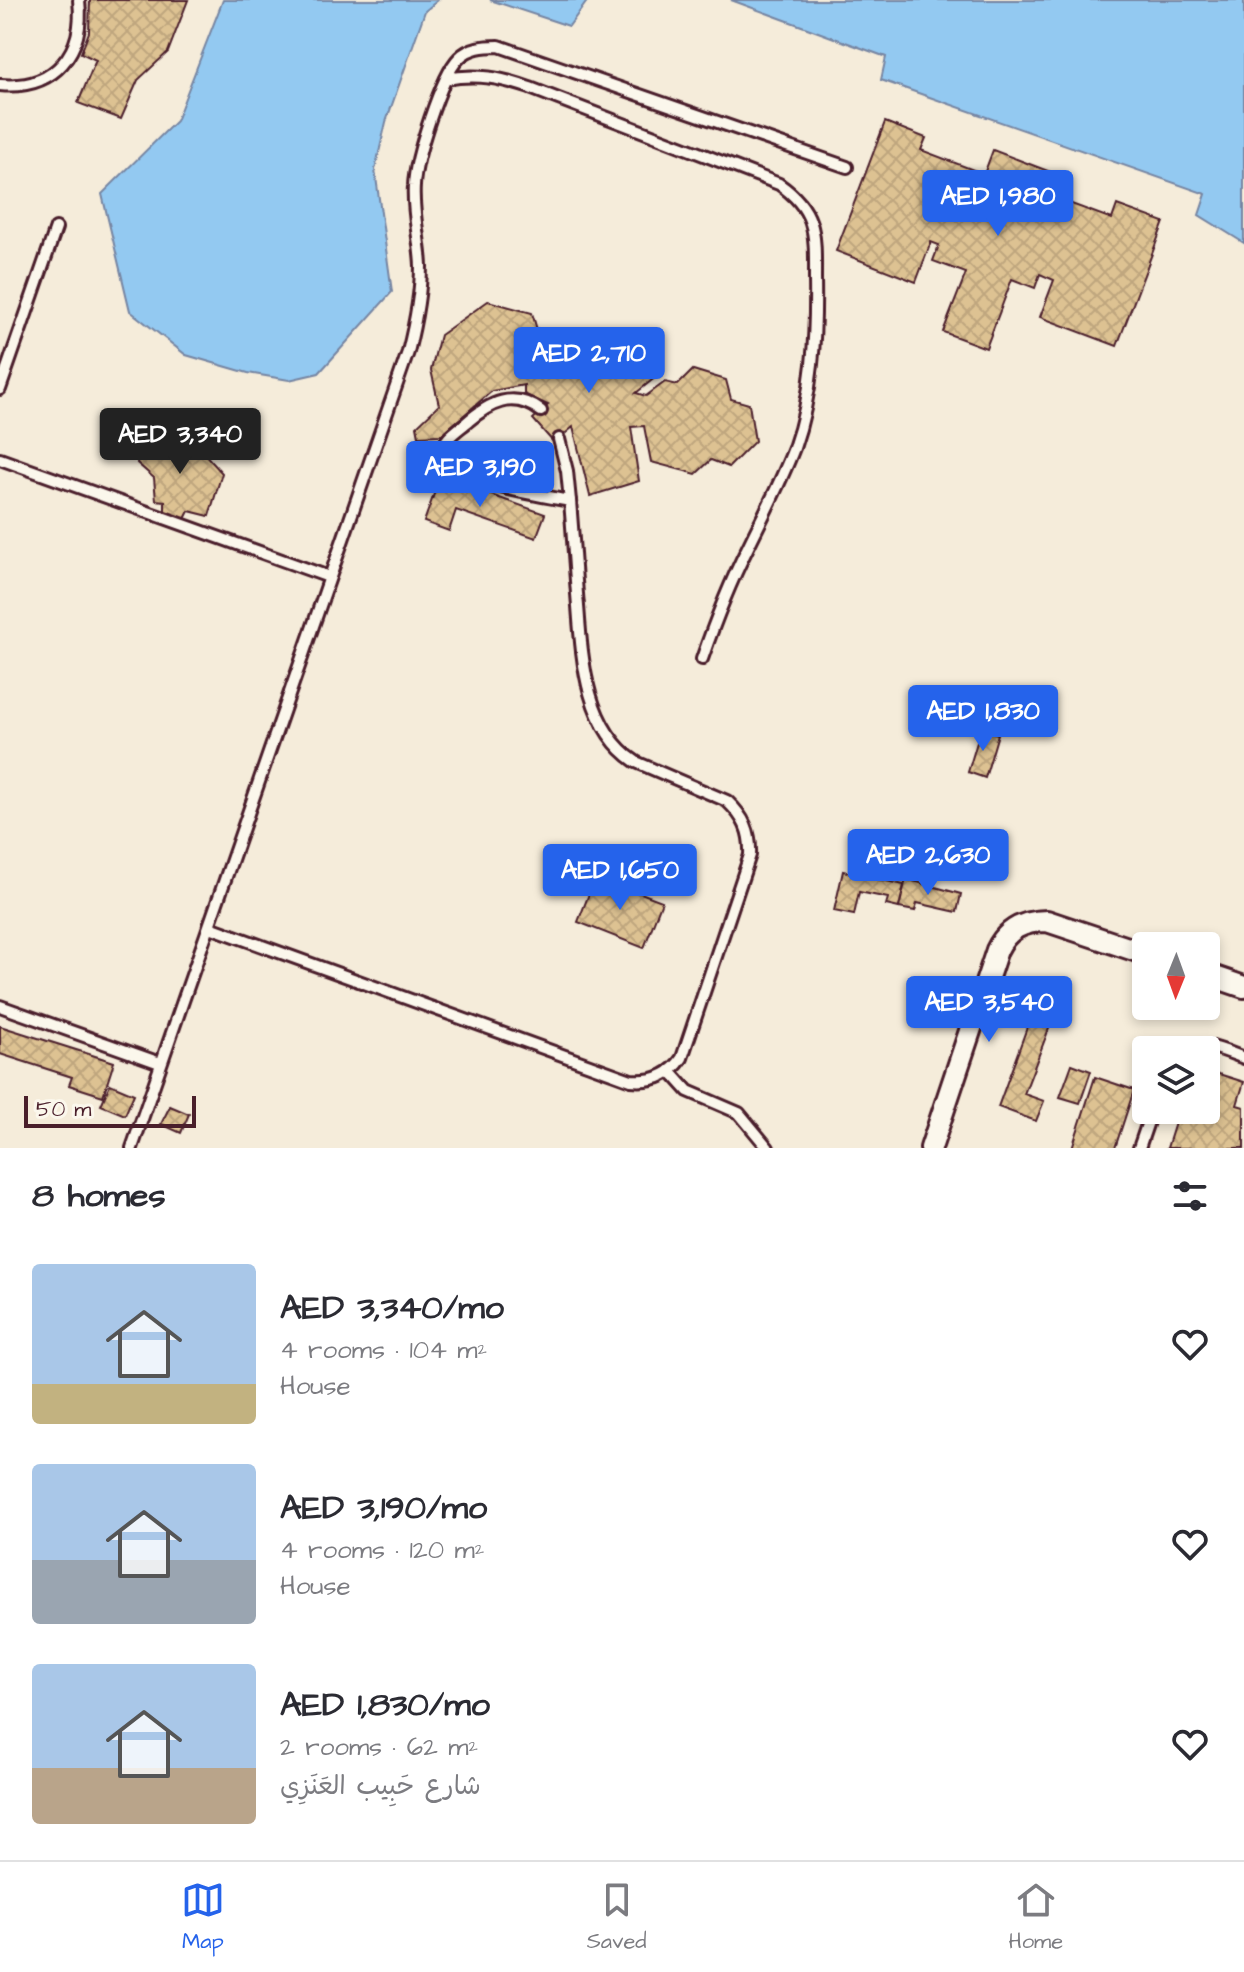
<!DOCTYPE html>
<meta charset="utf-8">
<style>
body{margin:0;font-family:"Architects Daughter","Playpen Sans Arabic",sans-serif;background:#f7f7f7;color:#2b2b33;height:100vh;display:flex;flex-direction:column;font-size:30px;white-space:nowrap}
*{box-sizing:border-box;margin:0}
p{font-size:26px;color:#7c7c81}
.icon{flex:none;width:44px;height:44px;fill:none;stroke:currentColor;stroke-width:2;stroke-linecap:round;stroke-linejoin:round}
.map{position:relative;height:1148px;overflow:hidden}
.side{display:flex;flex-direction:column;background:#fff;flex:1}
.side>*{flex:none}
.needle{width:52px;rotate:181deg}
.buttons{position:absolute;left:1132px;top:932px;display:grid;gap:16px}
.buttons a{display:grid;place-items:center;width:88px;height:88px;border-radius:8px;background:#fff;box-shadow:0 4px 12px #0003;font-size:40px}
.scale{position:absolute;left:24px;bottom:20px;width:172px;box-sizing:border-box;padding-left:8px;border:4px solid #4a1f2b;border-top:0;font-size:22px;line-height:28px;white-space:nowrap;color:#4a1f2b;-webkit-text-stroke:6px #fbf7ec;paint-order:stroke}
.price{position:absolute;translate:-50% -68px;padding:0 18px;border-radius:8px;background:#2563eb;color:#fff;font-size:26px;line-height:52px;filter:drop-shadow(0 2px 4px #0008)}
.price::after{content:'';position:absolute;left:50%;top:48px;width:24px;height:18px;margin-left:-12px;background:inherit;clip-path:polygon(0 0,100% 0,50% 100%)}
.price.active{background:#222;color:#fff}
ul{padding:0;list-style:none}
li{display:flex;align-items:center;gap:24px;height:200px;padding:0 32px}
li span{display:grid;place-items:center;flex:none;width:224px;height:160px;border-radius:8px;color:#555}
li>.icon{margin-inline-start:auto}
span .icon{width:96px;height:96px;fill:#fffc;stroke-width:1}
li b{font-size:34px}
h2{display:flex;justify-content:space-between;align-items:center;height:96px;padding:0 32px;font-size:34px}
.dock{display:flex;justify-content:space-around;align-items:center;height:112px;border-top:2px solid #e1e1e2;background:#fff;font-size:22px;color:#7c7c81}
.dock a{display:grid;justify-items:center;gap:4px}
.dock .active{color:#2563eb}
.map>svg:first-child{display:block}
</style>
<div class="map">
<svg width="1244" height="1148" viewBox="0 0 1244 1148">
<defs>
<pattern id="building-cross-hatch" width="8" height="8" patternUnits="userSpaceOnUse" patternTransform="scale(2)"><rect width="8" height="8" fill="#ddc292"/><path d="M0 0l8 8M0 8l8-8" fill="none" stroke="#bfa67e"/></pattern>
</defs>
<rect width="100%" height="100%" fill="#f5ecda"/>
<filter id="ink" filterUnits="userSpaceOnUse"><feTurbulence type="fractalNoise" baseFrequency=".0125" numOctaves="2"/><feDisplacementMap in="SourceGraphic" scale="16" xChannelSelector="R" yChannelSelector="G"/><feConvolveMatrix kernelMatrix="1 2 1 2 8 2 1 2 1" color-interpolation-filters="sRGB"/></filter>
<g filter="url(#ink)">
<g fill="#93c9f1" stroke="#7685a2" stroke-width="2">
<path d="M223 0H438L425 11 386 122 375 170 392 292 319 373 289 380 248 373 186 355 130 311 102 194 176 121Z"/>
<path d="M490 0H588L569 26Z"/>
<path d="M731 0H1244V243L1199 215 1206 194 881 80 886 57Z"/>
</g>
<g fill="url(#building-cross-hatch)" stroke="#4a1f2b" stroke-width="2">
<path d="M90 0H188L168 52 138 80 121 119 78 103 96 60 81 53 89 32Z"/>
<path d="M885 122 926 138 921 150 984 174 993 150 1056 174 1047 195 1112 219 1117 205 1164 222 1117 346 1040 317 1054 280 1040 274 1035 288 1012 279 986 348 943 332 966 273 933 261 939 245 931 242 916 282 836 251Z"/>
<path d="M488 301 532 313 538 333 583 347 622 328 649 336 657 376 636 393 646 396 665 382 678 385 693 370 726 380 731 399 749 404 755 441 729 467 711 460 696 474 651 462 644 426 631 427 639 481 590 496 573 427 554 443 533 419 548 405 524 394V385L492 391 441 435 419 436 417 426 439 405 431 370 440 335Z"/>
<path d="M165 434 173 445 194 442 222 473 209 516 189 511 183 523 165 518V501L156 500 154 478 137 463 141 441Z"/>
<path d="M440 477 545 514 536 538 456 510 449 531 424 522Z"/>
<path d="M981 729 998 734 985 778 968 772Z"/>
<path d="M843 871 904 885 899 908 886 905 888 898 859 892 854 915 834 911Z"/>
<path d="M596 876 662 901 644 948 578 922Z"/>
<path d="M906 879 961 894 957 912 917 903 915 911 899 908Z"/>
<path d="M1033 1011 1053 1018 1024 1094 1044 1101 1036 1121 998 1107Z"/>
<path d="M0 1026 114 1062 103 1096 69 1085 72 1077 0 1054Z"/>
<path d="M1072 1064 1091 1071 1080 1103 1060 1097Z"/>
<path d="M1206 1070 1244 1082 1237 1105 1244 1107V1148H1167L1179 1110H1206Z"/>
<path d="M1095 1077 1134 1090 1115 1148H1072Z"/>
<path d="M110 1084 134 1094 125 1115 101 1105Z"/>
<path d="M170 1106 189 1114 181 1133 161 1124Z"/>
</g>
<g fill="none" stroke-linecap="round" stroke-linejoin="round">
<defs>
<g id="lane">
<path d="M446 79C477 73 501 78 530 88L779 184C818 211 815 236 815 279 816 335 813 394 794 448 781 482 764 514 748 547 730 583 715 621 702 659"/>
<path d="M0 85C55 90 85 52 79 0"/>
<path d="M0 389 56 228"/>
<path d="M559 439 567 471 570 501"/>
<path d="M0 459 329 577"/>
<path d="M210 927 631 1080C652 1082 670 1076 682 1058L750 855C751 832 744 817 727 801L636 762C586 729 582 661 578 606 575 571 573 536 570 501 543 496 469 484 449 468 444 463 442 459 441 452 445 438 455 432 466 423 489 403 513 390 541 411"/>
<path d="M0 1006 160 1063"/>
<path d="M1181 1050C1204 1040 1222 1050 1244 1058"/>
<path d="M670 1071 688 1091 739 1113 768 1148"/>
<path d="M132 1148 408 352C415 324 421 294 421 266 420 239 412 213 414 186 415 159 441 76 459 58 470 47 484 46 499 46L847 167"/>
<path d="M1139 1148 1152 1110"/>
</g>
<g id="street">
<path d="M1206 974 1244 987"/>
<path d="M931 1148 997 950C1007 929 1023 921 1047 921L1146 954"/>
</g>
</defs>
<use href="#lane" stroke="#4a1f2b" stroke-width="16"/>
<use href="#street" stroke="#4a1f2b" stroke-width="26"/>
<use href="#lane" stroke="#fbf7ec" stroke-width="10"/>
<use href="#street" stroke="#fbf7ec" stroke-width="20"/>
</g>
</g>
</svg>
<div class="buttons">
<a><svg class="needle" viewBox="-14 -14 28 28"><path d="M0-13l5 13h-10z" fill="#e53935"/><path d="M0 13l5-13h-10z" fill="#7c7c81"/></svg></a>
<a><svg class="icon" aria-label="layers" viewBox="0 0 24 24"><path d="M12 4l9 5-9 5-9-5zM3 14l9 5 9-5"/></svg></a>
</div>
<div class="scale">50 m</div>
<b class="price" style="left:998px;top:238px">AED 1,980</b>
<b class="price" style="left:589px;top:395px">AED 2,710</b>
<b class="price active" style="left:180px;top:476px">AED 3,340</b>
<b class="price" style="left:480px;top:509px">AED 3,190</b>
<b class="price" style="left:983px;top:753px">AED 1,830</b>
<b class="price" style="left:928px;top:897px">AED 2,630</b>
<b class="price" style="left:620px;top:912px">AED 1,650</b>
<b class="price" style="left:989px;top:1044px">AED 3,540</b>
</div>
<section class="side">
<h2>8 homes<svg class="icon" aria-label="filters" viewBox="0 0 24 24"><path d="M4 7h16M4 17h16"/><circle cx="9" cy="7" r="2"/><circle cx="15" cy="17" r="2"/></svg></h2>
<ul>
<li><span style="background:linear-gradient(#a9c7e8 75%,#c2b280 0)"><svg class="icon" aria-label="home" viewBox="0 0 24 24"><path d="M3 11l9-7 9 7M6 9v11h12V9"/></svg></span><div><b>AED 3,340/mo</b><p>4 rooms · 104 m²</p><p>House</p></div><svg class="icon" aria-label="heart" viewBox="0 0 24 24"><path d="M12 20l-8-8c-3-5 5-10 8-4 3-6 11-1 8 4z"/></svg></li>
<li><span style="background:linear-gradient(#a9c7e8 60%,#9aa5b1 0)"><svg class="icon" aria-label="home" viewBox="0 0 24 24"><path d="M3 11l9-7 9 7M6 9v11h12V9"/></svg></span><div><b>AED 3,190/mo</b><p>4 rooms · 120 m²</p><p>House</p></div><svg class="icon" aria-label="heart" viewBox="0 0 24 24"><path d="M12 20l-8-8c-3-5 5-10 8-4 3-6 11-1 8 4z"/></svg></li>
<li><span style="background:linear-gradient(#a9c7e8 65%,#b9a48a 0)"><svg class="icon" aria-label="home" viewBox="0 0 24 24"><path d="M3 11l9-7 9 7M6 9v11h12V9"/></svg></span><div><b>AED 1,830/mo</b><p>2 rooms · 62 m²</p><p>شارع حَبِيب العَنَزِي</p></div><svg class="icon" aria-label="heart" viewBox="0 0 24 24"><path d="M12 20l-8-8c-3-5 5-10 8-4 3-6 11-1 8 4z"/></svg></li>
</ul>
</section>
<nav class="dock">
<a class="active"><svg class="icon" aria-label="map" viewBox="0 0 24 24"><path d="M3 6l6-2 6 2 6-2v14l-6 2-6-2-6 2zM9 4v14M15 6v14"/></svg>Map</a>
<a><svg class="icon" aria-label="saved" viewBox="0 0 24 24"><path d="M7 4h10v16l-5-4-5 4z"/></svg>Saved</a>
<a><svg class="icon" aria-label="home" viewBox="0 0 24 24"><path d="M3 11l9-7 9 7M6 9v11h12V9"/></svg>Home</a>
</nav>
